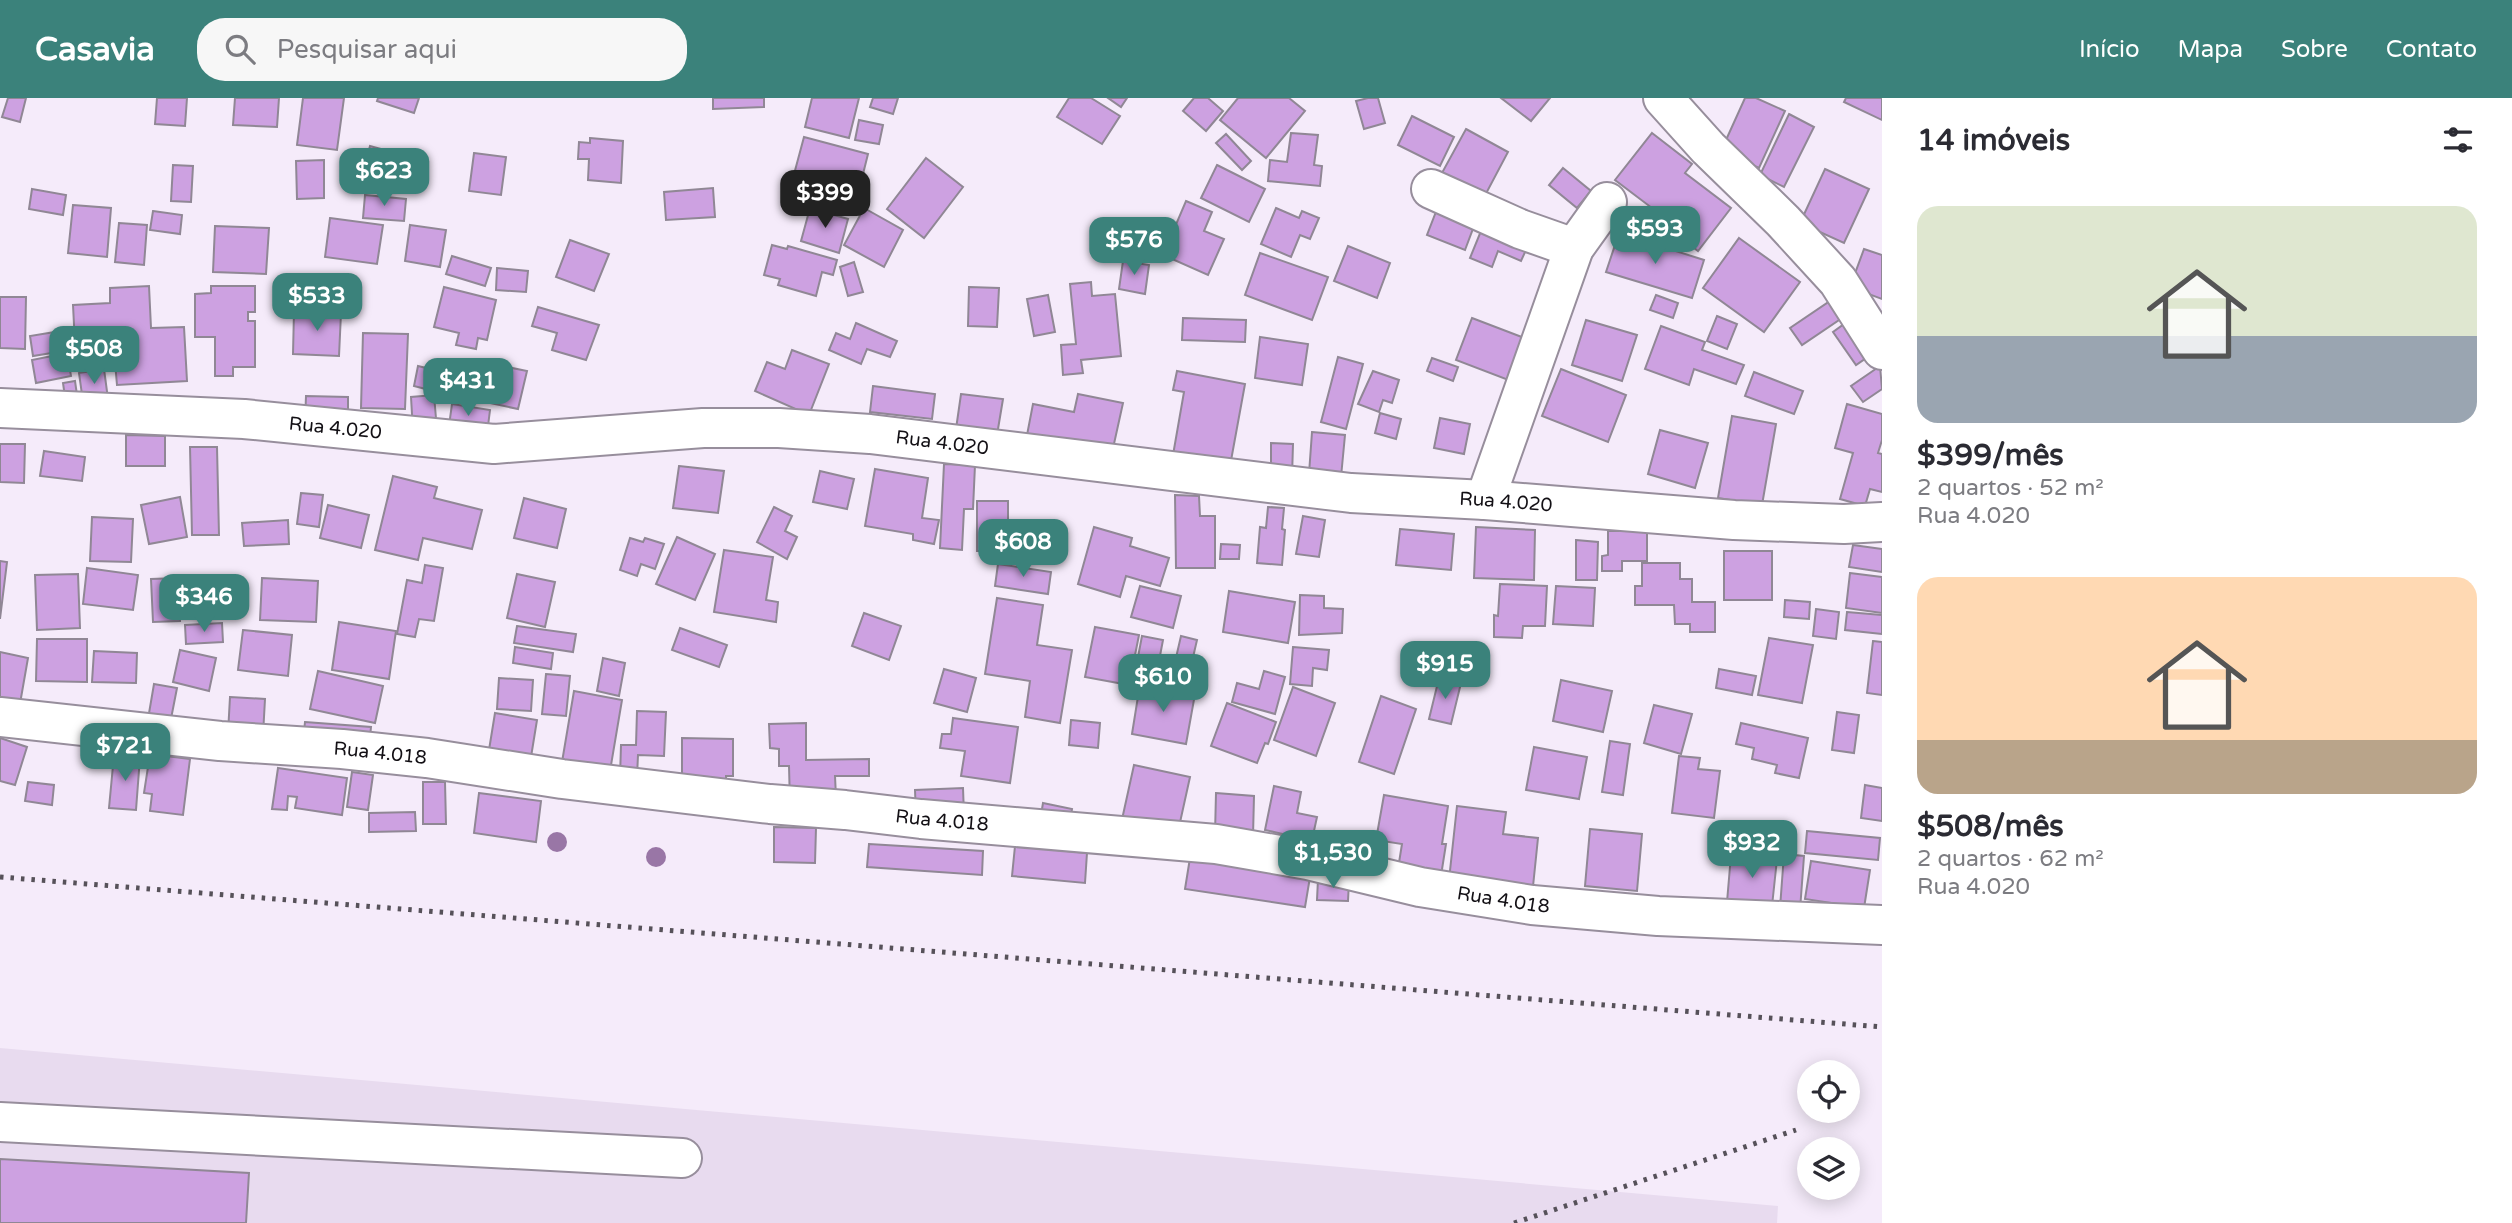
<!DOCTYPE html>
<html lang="pt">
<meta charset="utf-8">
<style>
body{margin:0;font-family:"Varela Round",sans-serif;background:#f7f7f7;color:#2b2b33;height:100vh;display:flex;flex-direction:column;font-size:26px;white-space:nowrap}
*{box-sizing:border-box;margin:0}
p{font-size:23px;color:#7c7c81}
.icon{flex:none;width:38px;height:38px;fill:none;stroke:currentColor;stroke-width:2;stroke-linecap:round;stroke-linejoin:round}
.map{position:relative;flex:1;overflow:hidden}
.panel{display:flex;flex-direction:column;background:#fff;width:630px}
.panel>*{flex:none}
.buttons{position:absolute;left:1797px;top:962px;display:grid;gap:14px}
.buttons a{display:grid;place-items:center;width:63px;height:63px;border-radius:50%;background:#fff;box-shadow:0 4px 18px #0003;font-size:35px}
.price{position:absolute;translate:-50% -60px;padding:0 16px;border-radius:14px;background:#3b827b;color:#fff;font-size:23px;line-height:46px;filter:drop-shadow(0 2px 4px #0008)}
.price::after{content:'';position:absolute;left:50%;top:42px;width:21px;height:16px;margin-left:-10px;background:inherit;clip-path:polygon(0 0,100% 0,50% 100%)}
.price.current{background:#222;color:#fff}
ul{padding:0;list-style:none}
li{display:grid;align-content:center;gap:14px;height:371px;padding:0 35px}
li span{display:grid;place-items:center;height:217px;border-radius:21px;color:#555}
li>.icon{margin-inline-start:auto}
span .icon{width:126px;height:126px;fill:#fffc;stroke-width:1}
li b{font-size:30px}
h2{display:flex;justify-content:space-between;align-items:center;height:84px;padding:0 35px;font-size:30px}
header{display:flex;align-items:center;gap:42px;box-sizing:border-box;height:98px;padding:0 35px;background:#3b827b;color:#fff}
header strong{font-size:33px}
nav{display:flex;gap:38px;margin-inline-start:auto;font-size:24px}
.search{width:490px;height:63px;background:#f7f7f7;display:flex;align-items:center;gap:18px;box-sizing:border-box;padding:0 24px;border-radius:28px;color:#7c7c81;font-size:26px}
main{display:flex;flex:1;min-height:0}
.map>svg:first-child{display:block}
</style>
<header>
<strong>Casavia</strong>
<div class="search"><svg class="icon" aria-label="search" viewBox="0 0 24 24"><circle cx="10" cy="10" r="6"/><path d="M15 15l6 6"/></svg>Pesquisar aqui</div>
<nav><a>Início</a><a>Mapa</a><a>Sobre</a><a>Contato</a></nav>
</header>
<main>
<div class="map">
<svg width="1882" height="1125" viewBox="0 0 1882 1125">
<rect width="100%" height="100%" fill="#f5ebfa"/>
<path fill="#e8dbef" d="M0 950 1778 1108 1777 1125H0Z"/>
<g fill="#cda1e1" stroke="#908795" stroke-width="2">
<path d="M8 0H26L20 24 2 19Z"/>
<path d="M157 0H187L185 28 155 26Z"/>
<path d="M235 0H279L277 29 233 27Z"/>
<path d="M303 0H344L337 52 297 47Z"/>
<path d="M378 0H419L414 15 377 3Z"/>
<path d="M713 0H764V9L713 11Z"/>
<path d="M812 0H859L849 40 805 29Z"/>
<path d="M873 0H898L893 16 870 9Z"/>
<path d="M1069 0H1091L1120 18 1102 46 1057 19Z"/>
<path d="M1108 0H1127L1121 9Z"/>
<path d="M1194 0H1208L1223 13 1206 33 1183 13Z"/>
<path d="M1238 0H1289L1305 13 1266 60 1220 22Z"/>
<path d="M1368 0H1378L1385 25 1364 31 1356 3Z"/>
<path d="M1501 0H1550L1531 23Z"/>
<path d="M1745 0H1756L1785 13 1759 70 1721 53Z"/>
<path d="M1846 0H1882V22L1844 4Z"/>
<path d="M1789 16 1814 29 1784 89 1760 77Z"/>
<path d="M1412 18 1454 39 1440 68 1398 47Z"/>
<path d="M859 22 883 27 879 46 855 42Z"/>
<path d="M1466 31 1508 54 1480 107 1437 84Z"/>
<path d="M1291 35 1318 37 1314 67 1322 68 1320 88 1268 83 1270 62 1287 64Z"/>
<path d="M1652 35 1692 66 1685 75 1731 110 1698 153 1648 114 1652 110 1615 82Z"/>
<path d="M1226 36 1251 63 1242 72 1216 45Z"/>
<path d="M804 39 868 56 858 96 793 80Z"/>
<path d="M590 40 623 43 621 85 588 82 589 61H578L579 44 590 45Z"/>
<path d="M370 48 428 64 420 93 362 77Z"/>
<path d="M474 55 506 59 501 97 469 93Z"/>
<path d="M926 60 963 89 924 140 887 111Z"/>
<path d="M324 62V100L297 101 296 63Z"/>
<path d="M173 67 193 68 191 104 171 103Z"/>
<path d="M1217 67 1265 91 1249 124 1201 100Z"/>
<path d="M1563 70 1591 93 1577 110 1549 87Z"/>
<path d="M1825 71 1869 91 1844 145 1800 125Z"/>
<path d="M713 90 715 119 666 122 664 94Z"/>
<path d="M32 91 66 97 63 117 29 111Z"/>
<path d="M365 97 406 101 404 123 363 120Z"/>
<path d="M1186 103 1212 114 1204 133 1224 141 1208 177 1163 157Z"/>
<path d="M1439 106 1477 120 1465 152 1427 137Z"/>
<path d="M73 107 111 110 107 159 68 155Z"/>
<path d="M810 110 848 121 839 155 801 143Z"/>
<path d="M864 110 903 132 884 169 844 147Z"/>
<path d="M1276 110 1299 120 1302 113 1319 120 1310 141 1300 137 1291 159 1261 146Z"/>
<path d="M153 113 182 117 180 136 150 132Z"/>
<path d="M330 120 383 127 377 166 325 159Z"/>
<path d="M119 125 147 127 144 167 115 164Z"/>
<path d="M410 127 446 132 440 169 405 163Z"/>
<path d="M215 128 269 130 266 176 213 174Z"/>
<path d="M1483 128 1530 143 1521 163 1498 153 1492 169 1470 160Z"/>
<path d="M1619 135 1704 162 1692 200 1606 174Z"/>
<path d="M1739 140 1800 184 1764 234 1703 190Z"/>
<path d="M570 142 609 156 594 193 556 179Z"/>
<path d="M772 147 787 151 788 148 837 162 833 177 822 174 816 198 778 187 780 181 764 177Z"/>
<path d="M1348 148 1390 165 1377 200 1334 183Z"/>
<path d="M1864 151 1882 157V201L1850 189Z"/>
<path d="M1260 155 1328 179 1312 222 1245 197Z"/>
<path d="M452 158 491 170 485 188 446 176Z"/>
<path d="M1123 163 1149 167 1145 196 1119 191Z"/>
<path d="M854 164 863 194 848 198 840 169Z"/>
<path d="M497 170 528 173 526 194 496 192Z"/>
<path d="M1091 184 1092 198 1115 196 1121 258 1081 262 1083 275 1063 277 1061 247 1076 246 1070 186Z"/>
<path d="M149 188 151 230 184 229 187 283 117 287 115 264 76 266 73 207 110 205V190Z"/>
<path d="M211 188H255V214H248V223H255V269H233V278H215V239H195V196L211 195Z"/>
<path d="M444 189 496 202 487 242 478 240 476 251 456 247 459 235 434 229Z"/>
<path d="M969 189 999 190 997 229 968 228Z"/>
<path d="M1048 197 1055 234 1034 238 1027 201Z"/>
<path d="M1656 197 1678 205 1673 220 1650 212Z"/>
<path d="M0 199H26L25 251 0 250Z"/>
<path d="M1833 201 1845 218 1802 247 1790 230Z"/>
<path d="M538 209 599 227 586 262 552 252 557 235 532 228Z"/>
<path d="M294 213 341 215 339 258 293 256Z"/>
<path d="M1717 218 1737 226 1727 251 1707 243Z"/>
<path d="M1183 220 1246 222 1245 244 1182 242Z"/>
<path d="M1472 220 1527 241 1511 283 1456 262Z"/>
<path d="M1851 221 1875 254 1856 267 1833 234Z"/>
<path d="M1586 222 1637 237 1622 283 1572 267Z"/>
<path d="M856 225 897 243 890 259 867 251 861 266 829 252 836 235 850 241Z"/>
<path d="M1661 228 1705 244 1702 252 1744 267 1736 286 1694 271 1689 287 1645 271Z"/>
<path d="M61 233 64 253 33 258 30 238Z"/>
<path d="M363 235 408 236 405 311 361 310Z"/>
<path d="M1260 239 1308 246 1302 287 1255 280Z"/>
<path d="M792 252 829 266 809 317 755 293 767 264 785 271Z"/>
<path d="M67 255 71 278 36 285 32 262Z"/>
<path d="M1338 259 1363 266 1346 331 1321 324Z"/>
<path d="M1432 260 1458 269 1453 283 1427 273Z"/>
<path d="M483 264 527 273 518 311 476 302Z"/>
<path d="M418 268 447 275 441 295 414 288Z"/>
<path d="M1880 268 1882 291 1863 304 1851 288Z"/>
<path d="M104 271 108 301 83 304 79 275Z"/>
<path d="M1561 271 1626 297 1608 344 1542 318Z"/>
<path d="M1177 273 1245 286 1230 368 1173 357 1184 294 1173 292Z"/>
<path d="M1373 273 1399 282 1392 305 1383 302 1379 314 1358 306Z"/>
<path d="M1754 274 1803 293 1794 316 1745 298Z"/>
<path d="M75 283 77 297 65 299 63 285Z"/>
<path d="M873 288 935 296 932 321 870 314Z"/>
<path d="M961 296 1003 301 997 337 956 331Z"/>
<path d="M1078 296 1123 305 1110 364 1027 337 1033 306 1074 314Z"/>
<path d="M434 297 437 332 413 333 411 299Z"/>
<path d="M306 298 348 299V325L305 324Z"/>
<path d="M452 306 490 312 488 328 448 335Z"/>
<path d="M1847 306 1882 316V342L1878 355 1882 356V394L1870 391 1865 408 1840 401 1853 355 1835 350Z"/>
<path d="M1380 315 1401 321 1396 341 1375 335Z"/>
<path d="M1732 318 1776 326 1762 407 1718 400Z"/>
<path d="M1440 320 1470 326 1464 356 1434 350Z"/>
<path d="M1660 332 1708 345 1695 390 1648 376Z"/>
<path d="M1312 334 1345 337 1341 379 1309 376Z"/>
<path d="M126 337 165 338V368H126Z"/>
<path d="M1271 345 1293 346 1292 379H1271Z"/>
<path d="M0 346H25L24 385 0 384Z"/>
<path d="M190 349H217L219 437H192Z"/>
<path d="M44 353 85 359 82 383 40 378Z"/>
<path d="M944 366 975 367 973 411H964L962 452 940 450Z"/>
<path d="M679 368 724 373 718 415 673 410Z"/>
<path d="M875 371 928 380 922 420 939 422 934 446 913 442V436L865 428Z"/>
<path d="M820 373 854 381 847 411 813 404Z"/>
<path d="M393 378 437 389 434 400 482 412 472 451 423 440 418 462 375 452Z"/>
<path d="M301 395 323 397 319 429 297 426Z"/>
<path d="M1175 397 1199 398 1200 418H1215V470H1176Z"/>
<path d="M180 399 187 439 149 446 141 407Z"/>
<path d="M524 400 566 411 557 450 514 440Z"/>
<rect x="977" y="403" width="31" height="50"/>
<path d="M328 407 369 417 361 450 320 440Z"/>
<path d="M774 409 792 418 785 433 797 439 787 461 757 444Z"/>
<path d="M1268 409 1284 410 1282 431 1285 432 1282 467 1257 465 1260 429 1266 430Z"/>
<path d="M1303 418 1325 422 1319 459 1296 456Z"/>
<path d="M92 419 133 421 131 464 90 463Z"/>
<path d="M288 422 289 446 244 448 242 425Z"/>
<path d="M1094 429 1132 440 1130 448 1169 460 1160 488 1126 478 1120 499 1078 486Z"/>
<path d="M1476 429 1535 432 1534 482 1474 480Z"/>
<path d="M1400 431 1454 436 1451 472 1396 467Z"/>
<path d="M1608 433H1647V463H1622V473H1602V458L1608 457Z"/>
<path d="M677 439 715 456 695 502 656 486Z"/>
<path d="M630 440 643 444 645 440 664 446 655 471 641 466 637 478 620 472Z"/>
<path d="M1576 442 1598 444 1597 482H1576Z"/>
<path d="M1221 446 1240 447 1239 461H1220Z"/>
<path d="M1853 447 1882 451V474L1849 469Z"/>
<path d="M724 452 773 459 766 502 778 504 776 524 714 514Z"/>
<rect x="1724" y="453" width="48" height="49"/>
<path d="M0 463 7 464 0 521Z"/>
<path d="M1642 465H1680V481H1692V504H1715V534H1690V526H1675L1674 507H1635V488H1642Z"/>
<path d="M998 466 1051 474 1048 496 995 488Z"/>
<path d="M425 467 443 470 434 523 419 521 415 539 397 536 407 482 422 485Z"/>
<path d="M87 470 138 477 133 512 83 506Z"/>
<path d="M1850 475 1882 479V515L1846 510Z"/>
<path d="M78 476 80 530 37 532 35 477Z"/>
<path d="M517 476 555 484 545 529 507 520Z"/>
<path d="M178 480 180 523 153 524 151 481Z"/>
<path d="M262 480 318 483 316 524 260 522Z"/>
<path d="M1500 486 1547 488 1545 528H1523L1522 540 1494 539V517L1498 518Z"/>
<path d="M1140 488 1181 498 1173 530 1131 519Z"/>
<path d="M1556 488 1595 490 1593 528 1553 526Z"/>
<path d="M1229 493 1295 504 1288 545 1223 534Z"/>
<path d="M1300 497 1324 498V510L1343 511 1342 535 1299 537Z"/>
<path d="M997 500 1043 507 1037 547 1072 552 1060 625 1025 619 1030 583 985 576Z"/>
<path d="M1785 502 1810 504 1809 521 1784 519Z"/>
<path d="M1816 511 1839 514 1836 541 1813 538Z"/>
<path d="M1847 514 1882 517V536L1845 532Z"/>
<path d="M864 515 901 528 889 562 852 548Z"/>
<path d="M339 524 396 533 389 581 332 572Z"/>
<path d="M222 525 223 544 186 546 185 527Z"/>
<path d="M517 528 576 536 573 554 514 545Z"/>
<path d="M1095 529 1139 537 1129 587 1085 579Z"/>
<path d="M680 530 727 547 719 569 672 552Z"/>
<path d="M243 532 292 537 288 578 238 572Z"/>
<path d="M1142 538 1163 542 1155 584 1134 580Z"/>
<path d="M1181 538 1197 542 1188 581 1172 577Z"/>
<path d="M1769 540 1813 547 1802 605 1758 597Z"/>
<path d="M37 541H87V584L36 583Z"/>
<path d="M1873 543 1882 544V597L1867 595Z"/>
<path d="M515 549 553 555 551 571 513 565Z"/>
<path d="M1293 549 1329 552 1327 572 1313 570 1312 588 1290 586Z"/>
<path d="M180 552 216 560 209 593 173 584Z"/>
<path d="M94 553 137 555 136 585 92 584Z"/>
<path d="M0 554 28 560 18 617 0 614Z"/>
<path d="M603 560 625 565 619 598 597 593Z"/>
<path d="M944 571 976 580 967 614 934 605Z"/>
<path d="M1719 571 1756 578 1752 597 1716 590Z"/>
<path d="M318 573 383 588 375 625 310 611Z"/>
<path d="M1264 573 1285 579 1275 616 1232 604 1237 585 1259 591Z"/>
<path d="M546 576 570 578 566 618 542 616Z"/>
<path d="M499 580 533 582 531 613 497 611Z"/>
<path d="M1439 580 1461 585 1451 626 1429 621Z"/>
<path d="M1561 582 1612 593 1603 634 1553 623Z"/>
<path d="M154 586 177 590 169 631 147 627Z"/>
<path d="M1140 586 1195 596 1186 646 1132 636Z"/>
<path d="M1293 589 1335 605 1316 658 1274 642Z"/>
<path d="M574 593 622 602 609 679 561 670Z"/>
<path d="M1381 598 1416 611 1394 676 1359 664Z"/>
<path d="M230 599 265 601 263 637 228 635Z"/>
<path d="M1227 605 1276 624 1268 646 1265 645 1257 665 1211 648Z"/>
<path d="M1654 607 1692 616 1681 656 1644 645Z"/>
<path d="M637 613 666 614 664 658 638 657 637 679H620L621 647H636Z"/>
<path d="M1837 614 1859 617 1854 655 1832 652Z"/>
<path d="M495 615 537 622 531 659 489 652Z"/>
<path d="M953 620 1018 629 1010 685 961 678 965 653 940 650 942 636H951Z"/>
<path d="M1071 622 1100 625 1098 650 1069 647Z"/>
<path d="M305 624 371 629 369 649 303 643Z"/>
<path d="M806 625V662L869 661V678H835L836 699 790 706 789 668H779V651L770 650 769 626Z"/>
<path d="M1741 625 1808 640 1799 680 1775 675 1777 667 1752 661 1754 650 1736 646Z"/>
<path d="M0 640 27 649 15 687 0 683Z"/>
<path d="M682 640 733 641V678H726V696L682 678Z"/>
<path d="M1610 643 1630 646 1623 697 1602 694Z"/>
<path d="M1534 649 1587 659 1579 701 1526 692Z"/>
<path d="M150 656 190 661 183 717 150 713 152 696 144 695Z"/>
<path d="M114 657 140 659 136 712 109 710Z"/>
<path d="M1679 658 1700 660 1698 671 1720 673 1714 720 1672 715Z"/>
<path d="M1134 667 1190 679 1177 738 1121 726Z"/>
<path d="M278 670 347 680 342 717 295 710 297 699 288 698 287 712 272 711Z"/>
<path d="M352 674 373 677 368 712 347 709Z"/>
<path d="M28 684 54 687 52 707 25 703Z"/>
<path d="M423 684H445L446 726H423Z"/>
<path d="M1865 687 1882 690V723L1861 720Z"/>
<path d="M1274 688 1301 694 1297 715 1317 719 1310 751 1286 746 1287 737 1265 732Z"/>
<path d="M963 690 964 717 916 718 915 692Z"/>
<path d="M479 695 541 703 536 744 474 735Z"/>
<path d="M1216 695 1254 698 1253 738 1215 736Z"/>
<path d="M1384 697 1448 708 1442 746H1446L1440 784 1397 777 1402 746 1376 742Z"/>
<path d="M1043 705 1072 711 1069 728 1040 723Z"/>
<path d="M1457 708 1506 714 1503 736 1538 740 1532 798 1449 782Z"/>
<path d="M415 714 416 733 369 734V715Z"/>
<path d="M774 729 816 730 815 765 774 764Z"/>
<path d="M1590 731 1642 736 1637 793 1585 788Z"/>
<path d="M1807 733 1880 740 1878 762 1805 755Z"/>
<path d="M869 746 983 753 982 777 867 769Z"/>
<path d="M1015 748 1087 755 1085 785 1012 778Z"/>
<path d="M1784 756 1804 758 1800 812 1780 810Z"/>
<path d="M1731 757 1777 761 1772 808 1727 804Z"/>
<path d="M1190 760 1310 779 1305 809 1185 791Z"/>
<path d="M1811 763 1870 772 1864 810 1805 801Z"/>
<path d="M1318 781 1349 783 1348 803 1317 802Z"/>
<path d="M0 1061 249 1075 246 1125H0Z"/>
</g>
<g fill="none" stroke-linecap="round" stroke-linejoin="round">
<defs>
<g id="minor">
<path d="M1663 0 1708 50 1783 123 1838 183 1882 252"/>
<path d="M1431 91 1520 131 1574 150"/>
<path id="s1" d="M0 310 244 321 494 346 703 330H779L870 336 1351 395 1485 402 1734 422 1844 426 1882 424"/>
<path d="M1485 402 1574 150 1607 104"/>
<path id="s2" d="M0 619 220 643 342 651 427 660 562 681 770 706 845 712 921 721 1216 746 1308 762 1420 789 1532 807 1658 818 1882 827"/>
<path d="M0 1024 682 1060"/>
</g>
</defs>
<use href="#minor" stroke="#978e9c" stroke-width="42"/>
<use href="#minor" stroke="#fff" stroke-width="38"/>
<g stroke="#565159" stroke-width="5" stroke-dasharray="3.5 7" stroke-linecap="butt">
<path d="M0 779 1882 929"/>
<path d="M1514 1125 1796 1032"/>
</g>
</g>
<g fill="#9976a6">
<circle cx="557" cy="744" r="10"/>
<circle cx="656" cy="759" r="10"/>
</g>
<g text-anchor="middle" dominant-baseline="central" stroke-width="5" stroke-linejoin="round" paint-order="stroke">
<g font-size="19" fill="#131015" stroke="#fefcff">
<text stroke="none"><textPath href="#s1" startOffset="336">Rua 4.020</textPath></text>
<text stroke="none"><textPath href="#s1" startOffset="945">Rua 4.020</textPath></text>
<text stroke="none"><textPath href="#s1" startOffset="1512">Rua 4.020</textPath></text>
<text stroke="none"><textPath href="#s2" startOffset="382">Rua 4.018</textPath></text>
<text stroke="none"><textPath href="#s2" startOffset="948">Rua 4.018</textPath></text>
<text stroke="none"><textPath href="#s2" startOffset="1516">Rua 4.018</textPath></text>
</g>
</g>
</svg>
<div class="buttons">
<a><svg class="icon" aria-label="locate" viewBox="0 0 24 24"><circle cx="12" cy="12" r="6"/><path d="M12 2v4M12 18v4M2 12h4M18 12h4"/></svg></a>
<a><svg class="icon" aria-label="layers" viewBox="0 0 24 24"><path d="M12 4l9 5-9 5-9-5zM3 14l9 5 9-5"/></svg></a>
</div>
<b class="price" style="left:384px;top:110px">$623</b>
<b class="price current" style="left:825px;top:132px">$399</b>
<b class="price" style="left:1655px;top:168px">$593</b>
<b class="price" style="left:1134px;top:179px">$576</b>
<b class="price" style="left:317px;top:235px">$533</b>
<b class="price" style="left:94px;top:288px">$508</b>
<b class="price" style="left:468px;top:320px">$431</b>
<b class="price" style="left:1023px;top:481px">$608</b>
<b class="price" style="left:204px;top:536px">$346</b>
<b class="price" style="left:1445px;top:603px">$915</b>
<b class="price" style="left:1163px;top:616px">$610</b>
<b class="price" style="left:125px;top:685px">$721</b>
<b class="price" style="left:1752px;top:782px">$932</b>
<b class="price" style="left:1333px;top:792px">$1,530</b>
</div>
<section class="panel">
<h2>14 imóveis<svg class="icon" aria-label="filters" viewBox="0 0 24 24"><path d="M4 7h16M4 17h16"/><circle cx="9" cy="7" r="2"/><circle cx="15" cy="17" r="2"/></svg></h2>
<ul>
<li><span style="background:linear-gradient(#dfe7d0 60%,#9aa5b1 0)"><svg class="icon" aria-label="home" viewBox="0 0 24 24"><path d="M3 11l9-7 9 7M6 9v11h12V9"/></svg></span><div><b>$399/mês</b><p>2 quartos · 52 m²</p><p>Rua 4.020</p></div></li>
<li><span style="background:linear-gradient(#ffd9b3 75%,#b9a48a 0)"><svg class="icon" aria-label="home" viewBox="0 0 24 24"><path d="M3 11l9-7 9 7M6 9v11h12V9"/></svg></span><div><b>$508/mês</b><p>2 quartos · 62 m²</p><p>Rua 4.020</p></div></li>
</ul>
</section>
</main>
